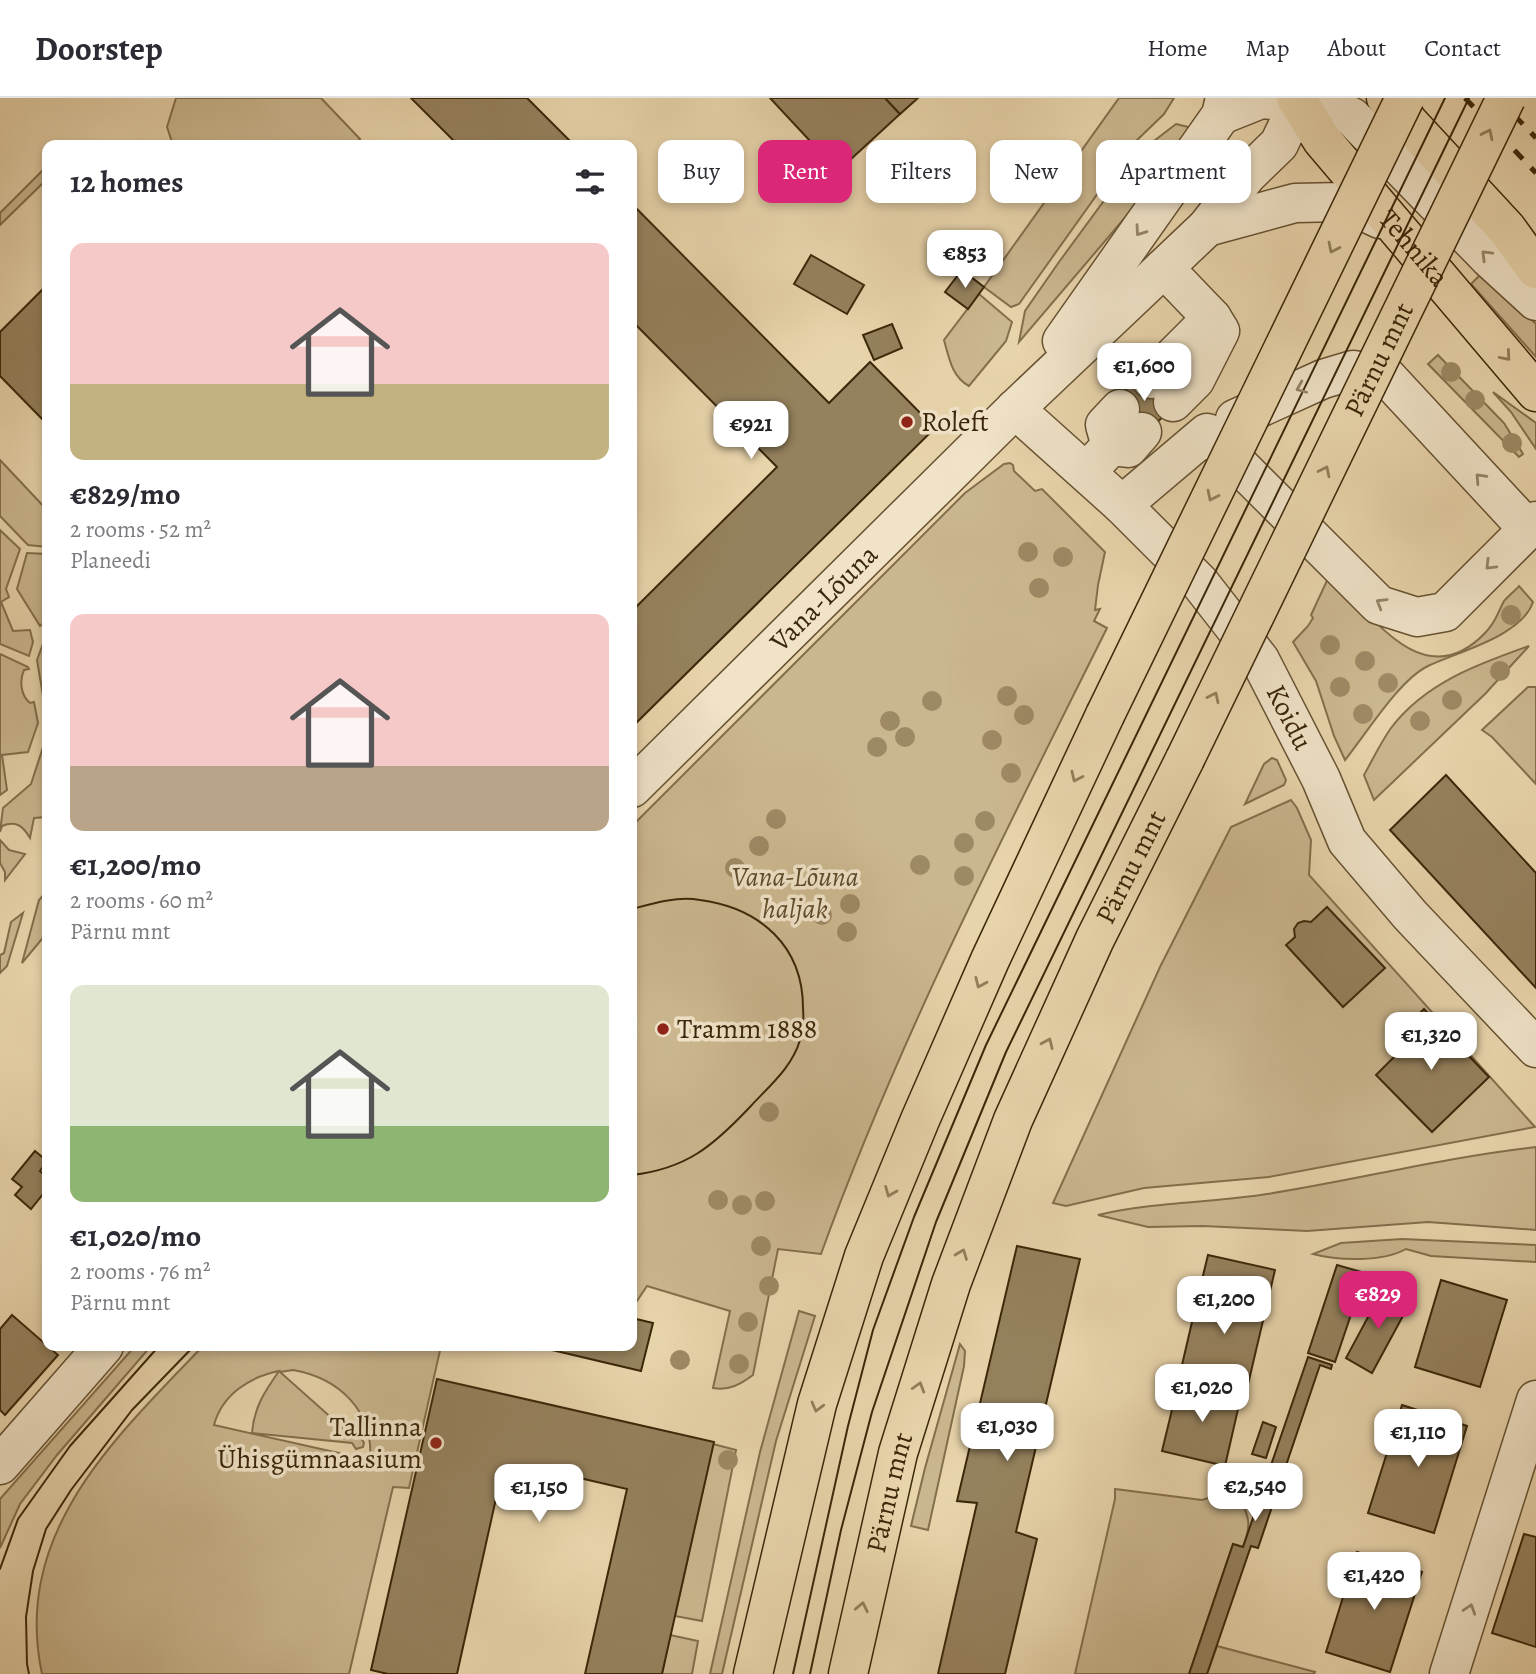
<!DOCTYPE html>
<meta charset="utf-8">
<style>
body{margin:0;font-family:Alegreya,serif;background:#f7f7f7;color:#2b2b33;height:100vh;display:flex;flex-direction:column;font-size:26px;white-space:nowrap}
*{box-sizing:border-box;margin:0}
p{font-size:23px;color:#7c7c81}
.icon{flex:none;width:38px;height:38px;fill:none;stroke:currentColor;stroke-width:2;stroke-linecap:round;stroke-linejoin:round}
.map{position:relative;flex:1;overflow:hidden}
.sheet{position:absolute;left:42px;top:42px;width:595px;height:1211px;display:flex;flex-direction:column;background:#fff;border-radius:14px;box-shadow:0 4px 10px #0003}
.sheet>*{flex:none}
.guide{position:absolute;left:658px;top:42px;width:665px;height:63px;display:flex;gap:14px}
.price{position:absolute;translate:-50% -60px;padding:0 16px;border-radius:14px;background:#fff;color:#222;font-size:23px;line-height:46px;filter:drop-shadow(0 2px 4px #0008)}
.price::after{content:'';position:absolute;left:50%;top:42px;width:21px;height:16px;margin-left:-10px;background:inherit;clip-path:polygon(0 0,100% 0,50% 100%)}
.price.active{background:#db2777;color:#fff}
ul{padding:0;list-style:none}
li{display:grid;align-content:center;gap:14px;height:371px;padding:0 28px}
li span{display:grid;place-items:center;height:217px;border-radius:14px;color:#555}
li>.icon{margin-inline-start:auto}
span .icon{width:126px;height:126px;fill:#fffc;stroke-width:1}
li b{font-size:30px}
h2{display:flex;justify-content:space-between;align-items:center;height:84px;padding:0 28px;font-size:30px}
.tag{padding:0 24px;border-radius:14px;background:#fff;box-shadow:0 4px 10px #0003;font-size:24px;line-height:63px}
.tag.active{background:#db2777;color:#fff}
header{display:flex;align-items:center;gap:42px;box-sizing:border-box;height:98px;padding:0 35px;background:#fff;border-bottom:2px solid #e1e1e2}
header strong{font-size:33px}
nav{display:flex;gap:38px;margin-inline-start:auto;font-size:24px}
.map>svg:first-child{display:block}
</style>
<header>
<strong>Doorstep</strong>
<nav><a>Home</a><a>Map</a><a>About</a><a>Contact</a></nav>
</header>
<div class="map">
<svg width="1536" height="1576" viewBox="0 0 1536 1576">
<rect width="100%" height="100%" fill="#e8d4ab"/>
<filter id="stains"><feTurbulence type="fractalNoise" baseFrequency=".00286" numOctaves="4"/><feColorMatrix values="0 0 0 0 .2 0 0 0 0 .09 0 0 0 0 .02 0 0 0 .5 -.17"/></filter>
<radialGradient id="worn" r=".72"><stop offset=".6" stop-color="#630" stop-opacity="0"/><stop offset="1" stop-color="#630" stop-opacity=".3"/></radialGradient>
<g fill="#cbb78f" stroke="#836f4c" stroke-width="2" fill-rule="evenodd">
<path d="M176 0H321L360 41 354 47H173L167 29Z"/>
<path d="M1119 0H1174L1164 16 1133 46 1019 206 1011 209 984 189Z"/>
<path d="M1176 26 1197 31 1151 89 1019 244 1025 213 1059 164 1128 70 1150 46Z"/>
<path d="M47 68V81L0 127V115Z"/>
<path d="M1483 174 1536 226V259L1471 186Z"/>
<path d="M979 196 1012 224 1006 243 969 288C952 279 949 260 944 242Z"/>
<path d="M1438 257 1504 325 1523 356 1519 359 1428 266Z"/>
<path d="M1493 294 1536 325V351L1511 314Z"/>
<path d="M0 362 47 412V449L28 447 0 418Z"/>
<path d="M1010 365 1013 367 1014 373 1035 393 1042 391 1105 454 1098 487 1095 512 1100 511 1094 523 1107 530C1005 735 899 940 821 1156L778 1151 753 1277C741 1286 729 1293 713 1290L730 1213 647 1188 637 1203 632 1202V728L965 395 1004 366Z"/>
<path d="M0 432 20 451 6 491 9 499 1 504 13 533 30 532 33 544 29 558 0 546Z"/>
<path d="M27 455 47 456V522L40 528 17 491Z"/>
<path d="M1331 474C1370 517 1424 599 1485 535 1496 524 1497 516 1504 503 1508 498 1515 493 1519 488L1533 504C1522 538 1457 554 1428 568 1399 582 1366 636 1345 662L1334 638 1316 583 1293 544 1308 528 1313 520 1311 517Z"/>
<path d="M47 535V606L44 604 37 562Z"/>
<path d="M1529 548 1485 596 1374 702 1364 677C1373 661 1381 644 1391 630 1425 585 1478 566 1529 548Z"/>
<path d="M0 556 28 569 29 571 24 572C19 583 21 598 30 605L34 604 38 625 28 654 2 657 7 692 0 697Z"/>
<path d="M1528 589H1536V686L1492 639 1482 632Z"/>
<path d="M47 637V719L34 720 30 740C23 728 16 722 2 728L0 734 3 710 31 686Z"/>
<path d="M1272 660 1277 662 1286 682 1284 687 1245 706 1264 666Z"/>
<path d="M1291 702 1297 710 1311 742 1309 777 1535 1029 1269 1079 1144 1090 1066 1108 1053 1105 1160 869 1231 729Z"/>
<path d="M0 742 9 752 25 756 5 782V774L0 765Z"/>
<path d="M47 793V835L22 865 39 802Z"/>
<path d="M23 815 7 868 0 875V857L4 855 11 824Z"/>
<path d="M1536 1049V1132L1428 1124 1307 1133 1203 1128 1148 1129 1098 1117C1153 1104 1211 1105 1267 1096 1357 1082 1445 1059 1536 1049Z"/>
<path d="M1402 1141 1536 1147V1164L1431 1158 1406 1151C1383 1164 1339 1163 1313 1156L1341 1145Z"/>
<path d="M799 1213 815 1218 776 1343 722 1576H710L760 1354Z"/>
<path d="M960 1246 965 1253 964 1268 928 1432 911 1428 925 1370Z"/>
<path d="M135 1248H151L57 1357 20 1406 0 1450V1401Z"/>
<path d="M203 1248H441L409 1390 393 1389 349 1576H42C12 1435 114 1341 203 1248ZM293 1272C339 1280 374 1313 370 1362L214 1327C222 1297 249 1279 279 1273 265 1293 254 1309 252 1335L352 1345 356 1351 363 1349 364 1345 361 1340 353 1339 280 1274Z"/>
<path d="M713 1346 736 1352 702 1523 675 1518Z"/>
<path d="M1115 1391 1202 1402 1221 1396 1239 1397C1249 1420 1252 1425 1243 1449L1233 1446 1189 1576H1075L1115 1401Z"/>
<path d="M670 1537 698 1543 692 1576H662Z"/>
<path d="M1217 1548 1315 1574 1314 1576H1207Z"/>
</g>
<g fill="#95815d" stroke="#3b2709" stroke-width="2">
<path d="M411 0H527L574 47H458Z"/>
<path d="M770 0H885L900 16 838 73Z"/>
<path d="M885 0H918L900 16Z"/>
<path d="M632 106 829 305 870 264 935 330 632 629V513L777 369 632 223Z"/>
<path d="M811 157 864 187 847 216 794 186Z"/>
<path d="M962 172 984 189 968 211 945 194Z"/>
<path d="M47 187V326L0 278V234Z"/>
<path d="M892 226 902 250 874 262 863 237Z"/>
<path d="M1144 274 1175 307 1145 336 1113 304Z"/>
<path d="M1446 677 1536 775V890L1390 732Z"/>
<path d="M1327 809 1385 870 1343 909 1286 847 1295 839 1294 831 1298 825 1304 823 1311 824Z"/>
<path d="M1424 911 1489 979 1432 1034 1376 977 1409 944 1400 935Z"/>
<path d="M35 1053 47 1063 40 1073 47 1079V1091L31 1111 15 1097 22 1089 12 1081Z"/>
<path d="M1017 1148 1080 1161 1016 1434 1037 1441 1005 1576H938L977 1405 957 1403Z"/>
<path d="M1208 1157 1275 1172 1266 1210 1199 1194Z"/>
<path d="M1337 1167 1365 1175 1335 1264 1308 1255Z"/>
<path d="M1441 1182 1507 1202 1480 1289 1415 1269Z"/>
<path d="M1383 1191 1410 1205 1372 1275 1346 1260Z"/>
<path d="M1199 1194 1266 1210 1249 1282 1182 1267Z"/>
<path d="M12 1217 58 1257 5 1317 0 1312V1231Z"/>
<path d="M632 1220 653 1225 641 1273 535 1248H632Z"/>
<path d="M1308 1259 1332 1267 1331 1271 1320 1267 1258 1450 1251 1448 1207 1576H1189L1233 1446 1243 1449Z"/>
<path d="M1182 1267 1249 1282 1245 1298 1179 1283Z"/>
<path d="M437 1281 714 1344 662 1576H585L627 1391 571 1378 566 1400 509 1386 513 1371 503 1369 457 1576H388L371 1572Z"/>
<path d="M1179 1283 1241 1298 1225 1368 1162 1353Z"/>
<path d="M1402 1307 1467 1328 1434 1435 1368 1415Z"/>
<path d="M1263 1324 1276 1329 1266 1360 1252 1356Z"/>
<path d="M1524 1436 1536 1439V1549L1492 1535Z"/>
<path d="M1357 1454 1422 1474 1390 1574 1326 1554Z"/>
</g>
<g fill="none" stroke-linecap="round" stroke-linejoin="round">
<defs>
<g id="minor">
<path d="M1221 17 1261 1 1326 7 1352 19 1489 160 1536 203"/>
<path d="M1207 129 1295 105 1343 104 1380 121"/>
<path d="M1164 170 1212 220"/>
<path d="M1062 243 1221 17 1225 0"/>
<path d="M1151 281 1212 220 1220 233 1195 282 1173 304"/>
<path id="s1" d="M1015 311 1122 407 1200 485 1260 562 1321 681 1347 743 1410 817 1536 950"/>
<path d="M1235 321 1323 281 1353 272 1386 278 1527 430"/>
<path d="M1111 348 1105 327 1120 311"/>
<path d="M1086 374 1111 348 1128 350 1142 334"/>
<path d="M1122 407 1207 335 1379 507 1417 519 1445 514 1536 423"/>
<path id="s2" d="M632 690 1015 311 1207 129 1247 77 1279 46 1301 0"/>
<path d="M0 1367 104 1248"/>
<path d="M1449 1576 1536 1302"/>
</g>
<g id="major">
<path id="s3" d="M1296 0 1322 42 1536 294"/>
<path d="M1386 0 1507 131 1536 171"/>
<path d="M753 1576 817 1306 864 1158 920 1022 990 862 1105 617"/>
<path id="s4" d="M848 1576 898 1355 951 1186 1013 1022 1095 841 1185 661"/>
</g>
</defs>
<use href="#minor" stroke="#665232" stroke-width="41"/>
<use href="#major" stroke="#3b2709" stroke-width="41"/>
<use href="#minor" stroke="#f0e3c8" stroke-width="38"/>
<use href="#major" stroke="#e8d4ab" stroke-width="38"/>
<g stroke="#3b2709" stroke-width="2">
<path d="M632 811C654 805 677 798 700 802 760 810 803 848 803 910 804 922 803 932 800 942 792 970 768 989 749 1010 713 1048 686 1071 632 1077"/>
<path d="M0 1471 18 1421 70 1348 159 1248"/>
<path d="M29 1576 27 1566 26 1519 33 1473 46 1431 71 1392 132 1312 194 1248"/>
<path d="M793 1576 848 1328 873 1232 914 1119 986 947 1445 0"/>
<path d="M810 1576 841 1432 872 1314 936 1124 1006 954 1469 0"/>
</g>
<g stroke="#3b2709" stroke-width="5" stroke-dasharray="12 12" stroke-linecap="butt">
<path d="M1465 0 1536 75"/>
<path d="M1498 0 1536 40"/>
</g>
<defs>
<g id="major-bridge">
<path d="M1105 617 1405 0"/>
<path id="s5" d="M1185 661 1506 0"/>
</g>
</defs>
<use href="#major-bridge" stroke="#3b2709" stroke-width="41" stroke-linecap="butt"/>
<use href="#major-bridge" stroke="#e8d4ab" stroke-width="38"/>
</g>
<g fill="#9d8964">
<circle cx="1451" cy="274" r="10"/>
<circle cx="1475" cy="302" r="10"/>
<circle cx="1512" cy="345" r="10"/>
<circle cx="1028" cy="454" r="10"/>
<circle cx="1063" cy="459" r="10"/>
<circle cx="1039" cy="490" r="10"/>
<circle cx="1511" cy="517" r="10"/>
<circle cx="1330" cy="547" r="10"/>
<circle cx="1365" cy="563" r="10"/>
<circle cx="1500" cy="573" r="10"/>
<circle cx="1388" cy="585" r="10"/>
<circle cx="1340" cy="589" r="10"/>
<circle cx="1007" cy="598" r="10"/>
<circle cx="1452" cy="602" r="10"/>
<circle cx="932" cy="603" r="10"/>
<circle cx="1363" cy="616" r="10"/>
<circle cx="1024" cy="617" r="10"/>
<circle cx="890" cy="623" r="10"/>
<circle cx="1420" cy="623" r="10"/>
<circle cx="905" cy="639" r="10"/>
<circle cx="992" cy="642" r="10"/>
<circle cx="877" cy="649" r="10"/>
<circle cx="1011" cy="675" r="10"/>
<circle cx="776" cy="721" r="10"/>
<circle cx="985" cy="723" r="10"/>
<circle cx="964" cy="745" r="10"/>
<circle cx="759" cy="748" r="10"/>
<circle cx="920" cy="767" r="10"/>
<circle cx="735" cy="770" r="10"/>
<circle cx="964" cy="778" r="10"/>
<circle cx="850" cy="806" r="10"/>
<circle cx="822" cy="817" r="10"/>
<circle cx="847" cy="834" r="10"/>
<circle cx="769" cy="1014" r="10"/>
<circle cx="718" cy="1102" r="10"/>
<circle cx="765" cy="1103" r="10"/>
<circle cx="742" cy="1107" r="10"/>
<circle cx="761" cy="1148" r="10"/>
<circle cx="769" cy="1188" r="10"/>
<circle cx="748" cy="1224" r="10"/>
<circle cx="680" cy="1262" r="10"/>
<circle cx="739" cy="1266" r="10"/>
<circle cx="728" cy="1362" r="10"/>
</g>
<defs><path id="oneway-chevron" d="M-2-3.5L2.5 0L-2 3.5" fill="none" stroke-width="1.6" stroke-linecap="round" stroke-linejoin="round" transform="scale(1.75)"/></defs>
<g stroke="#927e5a">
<use href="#oneway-chevron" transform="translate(1488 36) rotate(-64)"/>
<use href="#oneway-chevron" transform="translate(1333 150) rotate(116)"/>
<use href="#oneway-chevron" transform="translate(1506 258) rotate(49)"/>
<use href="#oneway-chevron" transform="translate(1325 373) rotate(-64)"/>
<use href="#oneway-chevron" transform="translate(1212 398) rotate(116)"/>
<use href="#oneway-chevron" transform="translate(1214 599) rotate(-64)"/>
<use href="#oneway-chevron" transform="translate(1076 679) rotate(115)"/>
<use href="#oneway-chevron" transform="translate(980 885) rotate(114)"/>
<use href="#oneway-chevron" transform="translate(1048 945) rotate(-66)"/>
<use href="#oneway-chevron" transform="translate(890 1094) rotate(112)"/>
<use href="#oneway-chevron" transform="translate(962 1156) rotate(-69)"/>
<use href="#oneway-chevron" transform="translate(919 1289) rotate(-73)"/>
<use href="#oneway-chevron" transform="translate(817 1309) rotate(105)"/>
<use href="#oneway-chevron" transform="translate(862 1509) rotate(-78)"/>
</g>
<g stroke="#968568">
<use href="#oneway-chevron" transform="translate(1140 133) rotate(125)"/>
<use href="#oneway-chevron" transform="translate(1486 157) rotate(-135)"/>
<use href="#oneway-chevron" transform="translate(1301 290) rotate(157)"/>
<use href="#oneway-chevron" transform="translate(1480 380) rotate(-133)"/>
<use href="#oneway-chevron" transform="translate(1490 467) rotate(135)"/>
<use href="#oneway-chevron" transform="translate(1381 505) rotate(-149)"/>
<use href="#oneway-chevron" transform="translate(1470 1511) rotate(-72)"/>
</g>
<g fill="#8f2418" stroke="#f0e3c8" stroke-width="2.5">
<circle cx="907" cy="324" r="7"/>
<circle cx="663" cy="931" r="7"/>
<circle cx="436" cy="1345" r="7"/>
</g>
<g text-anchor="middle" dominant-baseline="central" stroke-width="7" stroke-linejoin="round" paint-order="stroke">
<g font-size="28" fill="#3b2709" stroke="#f0e3c8">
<text stroke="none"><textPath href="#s3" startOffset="191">Tehnika</textPath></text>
<text stroke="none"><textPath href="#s5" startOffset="444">Pärnu mnt</textPath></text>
<text stroke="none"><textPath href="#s2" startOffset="270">Vana-Lõuna</textPath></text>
<text stroke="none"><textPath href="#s1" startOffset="416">Koidu</textPath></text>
<text stroke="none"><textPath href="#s4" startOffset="858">Pärnu mnt</textPath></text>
<text stroke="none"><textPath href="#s4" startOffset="186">Pärnu mnt</textPath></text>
</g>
<g font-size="28" fill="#3b2709" stroke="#f0e3c8" text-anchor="start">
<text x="921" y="324">Roleft</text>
<text x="677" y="931">Tramm 1888</text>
<text x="422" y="1329" text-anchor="end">Tallinna<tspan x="422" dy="32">Ühisgümnaasium</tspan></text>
</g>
<g font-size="28" font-style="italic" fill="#5f4b2a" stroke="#f0e3c8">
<text x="795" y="779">Vana-Lõuna<tspan x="795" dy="32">haljak</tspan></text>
</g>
</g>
<rect width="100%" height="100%" filter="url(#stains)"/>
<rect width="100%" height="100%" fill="url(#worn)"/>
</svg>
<b class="price" style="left:965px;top:192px">€853</b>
<b class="price" style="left:1144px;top:305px">€1,600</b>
<b class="price" style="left:751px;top:363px">€921</b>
<b class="price" style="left:1431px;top:974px">€1,320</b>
<b class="price active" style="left:1378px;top:1233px">€829</b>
<b class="price" style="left:1224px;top:1238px">€1,200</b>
<b class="price" style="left:1202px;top:1326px">€1,020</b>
<b class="price" style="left:1007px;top:1365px">€1,030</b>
<b class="price" style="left:1418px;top:1371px">€1,110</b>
<b class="price" style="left:1255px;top:1425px">€2,540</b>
<b class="price" style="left:539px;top:1426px">€1,150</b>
<b class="price" style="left:1374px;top:1514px">€1,420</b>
<div class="guide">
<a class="tag">Buy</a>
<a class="tag active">Rent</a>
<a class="tag">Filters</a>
<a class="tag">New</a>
<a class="tag">Apartment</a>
</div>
<section class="sheet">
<h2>12 homes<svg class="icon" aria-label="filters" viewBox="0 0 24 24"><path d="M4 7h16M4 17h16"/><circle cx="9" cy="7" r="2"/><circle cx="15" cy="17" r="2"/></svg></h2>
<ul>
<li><span style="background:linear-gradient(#f6c9c9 65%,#c2b280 0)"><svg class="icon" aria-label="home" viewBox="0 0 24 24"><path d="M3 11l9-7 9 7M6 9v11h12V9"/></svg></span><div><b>€829/mo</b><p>2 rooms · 52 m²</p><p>Planeedi</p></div></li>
<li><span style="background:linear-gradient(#f6c9c9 70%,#b9a48a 0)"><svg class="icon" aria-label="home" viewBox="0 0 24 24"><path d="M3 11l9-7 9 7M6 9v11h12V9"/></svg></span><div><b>€1,200/mo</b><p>2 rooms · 60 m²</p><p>Pärnu mnt</p></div></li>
<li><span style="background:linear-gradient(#dfe7d0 65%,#8fb573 0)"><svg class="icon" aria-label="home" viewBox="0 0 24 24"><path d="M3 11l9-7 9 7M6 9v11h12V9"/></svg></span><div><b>€1,020/mo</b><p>2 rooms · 76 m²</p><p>Pärnu mnt</p></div></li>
</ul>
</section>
</div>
